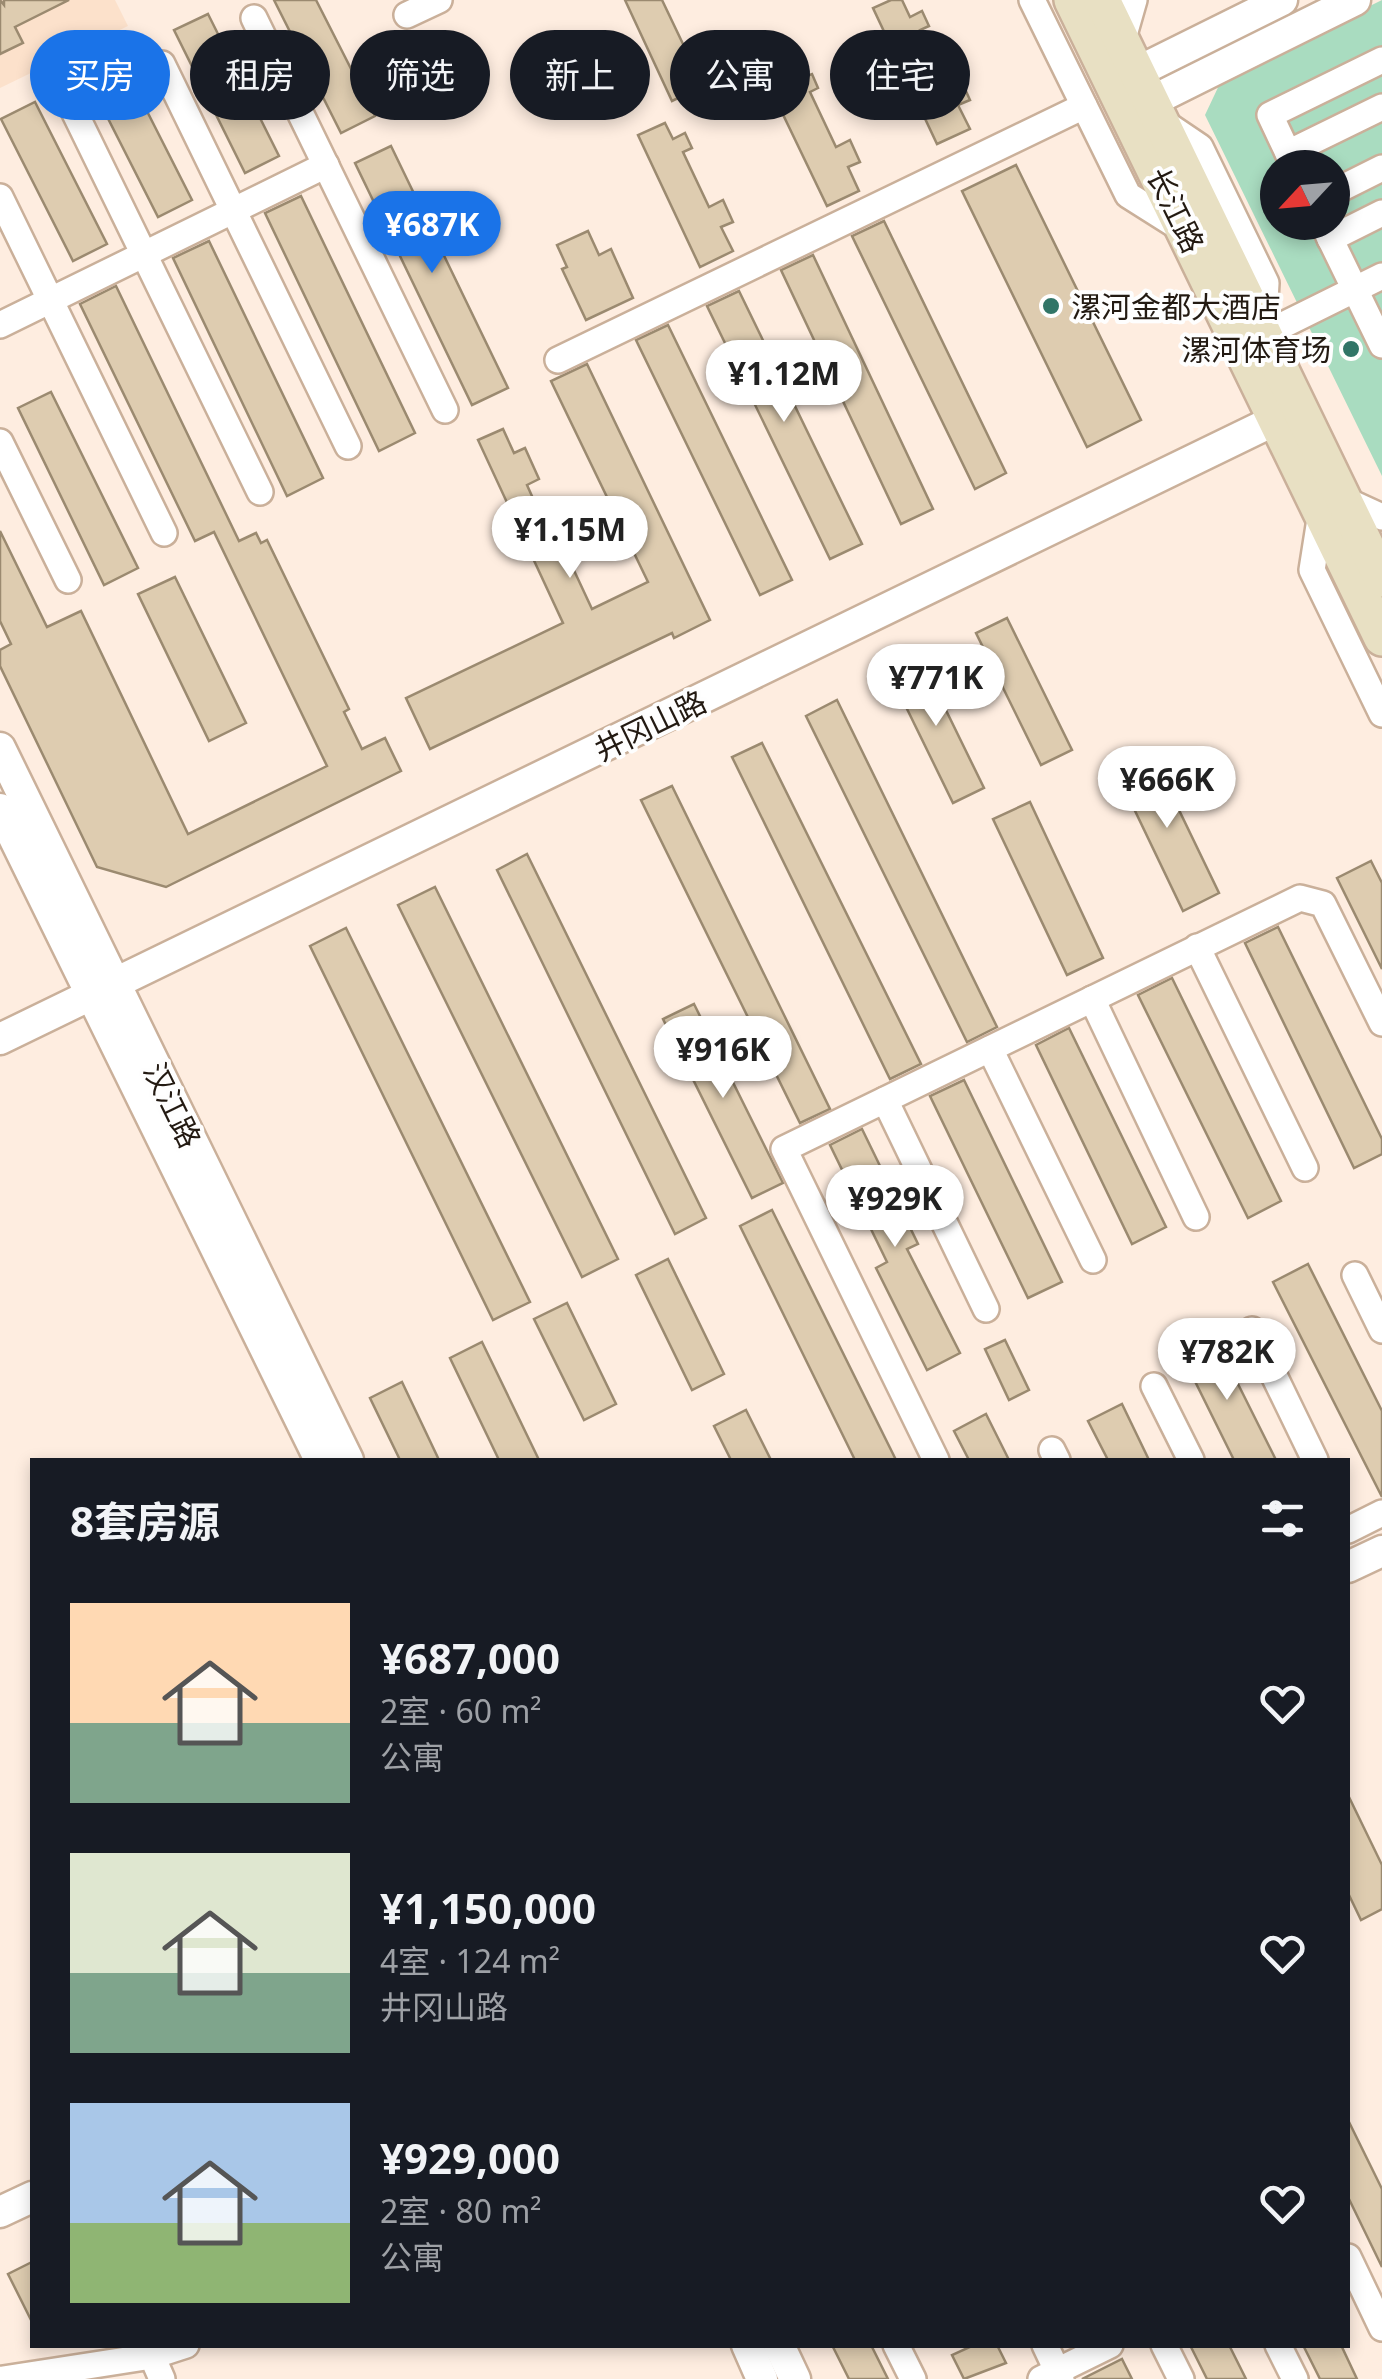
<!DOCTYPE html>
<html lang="zh">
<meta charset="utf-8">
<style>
body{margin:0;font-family:"Noto Sans","Noto Sans SC",sans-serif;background:#20242c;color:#f1f3f6;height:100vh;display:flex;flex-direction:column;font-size:38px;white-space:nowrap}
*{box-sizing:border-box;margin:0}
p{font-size:32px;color:#9ea1a6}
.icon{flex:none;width:55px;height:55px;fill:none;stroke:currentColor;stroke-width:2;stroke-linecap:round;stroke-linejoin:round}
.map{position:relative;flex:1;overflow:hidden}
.drawer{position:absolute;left:30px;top:1458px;width:1320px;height:890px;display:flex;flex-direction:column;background:#171b24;border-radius:0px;box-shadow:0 5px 15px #0003}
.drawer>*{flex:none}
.guide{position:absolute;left:30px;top:30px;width:1322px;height:90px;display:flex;gap:20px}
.needle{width:65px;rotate:244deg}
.fabs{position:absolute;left:1260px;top:150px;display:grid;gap:20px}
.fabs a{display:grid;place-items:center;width:90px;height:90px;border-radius:50%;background:#171b24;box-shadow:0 5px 15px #0003;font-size:50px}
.price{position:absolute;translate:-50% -85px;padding:0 22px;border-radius:35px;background:#fff;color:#222;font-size:32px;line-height:65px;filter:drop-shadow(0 2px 5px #0008)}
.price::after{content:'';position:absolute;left:50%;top:60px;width:30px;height:22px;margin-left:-15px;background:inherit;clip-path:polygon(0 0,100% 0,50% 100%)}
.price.on{background:#1a73e8;color:#fff}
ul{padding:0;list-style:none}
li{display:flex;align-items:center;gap:30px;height:250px;padding:0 40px}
li span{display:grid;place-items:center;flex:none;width:280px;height:200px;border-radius:0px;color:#555}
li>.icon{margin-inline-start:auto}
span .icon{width:120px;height:120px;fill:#fffc;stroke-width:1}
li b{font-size:42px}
h2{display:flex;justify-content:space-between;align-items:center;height:120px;padding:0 40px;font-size:42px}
.chip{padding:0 35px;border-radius:45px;background:#171b24;box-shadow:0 5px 15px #0003;font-size:35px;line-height:90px}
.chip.on{background:#1a73e8;color:#fff}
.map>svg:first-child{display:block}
</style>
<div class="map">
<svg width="1382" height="2379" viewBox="0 0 1382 2379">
<rect width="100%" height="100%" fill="#feede0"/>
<path fill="#fce1cb" d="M0 0H115L128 26 0 88Z"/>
<path fill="#a9dcc0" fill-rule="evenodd" d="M1382 0V476L1205 115 1222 79ZM1278 168H1332V222H1278Z"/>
<g fill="#deccb0" stroke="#9b8a70" stroke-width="2.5">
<path d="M0 0 4 5V0H69L15 27 23 43 0 54Z"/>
<path d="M274 0H316L375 116 341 133Z"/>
<path d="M625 0H662L703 86 672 101Z"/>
<path d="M891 0H902L910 17 922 11 929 26 920 30 946 85 960 78 970 100 958 105 970 129 937 144 873 8Z"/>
<path d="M208 14 279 156 245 173 174 30Z"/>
<path d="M120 58 192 200 158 217 86 75Z"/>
<path d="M792 62 799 79 812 74 818 88 810 92 836 147 850 140 860 162 848 167 859 191 827 206 764 75Z"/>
<path d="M35 102 107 244 73 261 1 119Z"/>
<path d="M665 123 673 139 685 133 692 148 683 152 709 207 723 200 733 222 721 227 733 251 700 267 638 135Z"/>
<path d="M391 146 508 388 472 405 355 163Z"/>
<path d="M1016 165 1141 420 1087 447 962 191Z"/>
<path d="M301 196 415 433 379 451 265 213Z"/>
<path d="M884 221 1006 473 975 489 852 236Z"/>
<path d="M588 231 599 255 611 249 633 298 586 320 562 269 567 267 557 245Z"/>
<path d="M209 241 323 478 287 496 173 258Z"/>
<path d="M813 255 933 509 901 524 781 270Z"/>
<path d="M116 286 239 541 256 533 261 543 267 540 349 709 344 712 362 749 385 738 401 771 166 887 97 867 0 666V650L11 644 0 621V531L47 627 81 611 188 834 327 766 214 532 195 541 80 304Z"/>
<path d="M739 291 862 544 830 559 707 306Z"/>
<path d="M668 325 792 580 760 595 636 340Z"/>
<path d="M587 364 710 620 674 638 672 633 430 749 406 698 563 623 478 440 503 429 514 453 525 448 539 479 527 485 549 534 563 528 578 561 571 564 592 609 648 582 551 381Z"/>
<path d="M51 392 138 568 104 585 18 408Z"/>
<path d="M175 577 246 723 209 741 138 594Z"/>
<path d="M1007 618 1072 750 1041 765 976 633Z"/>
<path d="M919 655 984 788 953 803 888 670Z"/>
<path d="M837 700 997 1027 967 1042 806 716Z"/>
<path d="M762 743 921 1064 890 1079 732 757Z"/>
<path d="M1151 752 1219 893 1183 911 1115 769Z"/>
<path d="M672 786 830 1109 800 1123 641 800Z"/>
<path d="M1030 802 1103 958 1067 975 993 819Z"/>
<path d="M527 854 706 1218 675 1234 497 870Z"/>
<path d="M1371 861 1382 883V969L1337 878Z"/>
<path d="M435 887 618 1259 582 1277 398 905Z"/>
<path d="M1278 927 1382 1139V1154L1354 1168 1245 943Z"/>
<path d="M346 928 530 1302 493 1320 310 946Z"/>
<path d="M1172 978 1281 1201 1248 1218 1138 995Z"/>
<path d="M694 1004 783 1183 752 1198 663 1019Z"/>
<path d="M1069 1028 1166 1227 1132 1244 1036 1045Z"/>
<path d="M964 1080 1062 1282 1028 1298 930 1096Z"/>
<path d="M862 1129 918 1244 907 1249 960 1353 927 1370 876 1268 887 1262 830 1145Z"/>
<path d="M772 1210 896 1460H855L740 1226Z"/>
<path d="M668 1259 724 1374 692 1390 636 1275Z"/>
<path d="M1308 1264 1382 1411V1497L1273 1282Z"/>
<path d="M567 1303 616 1404 584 1420 534 1319Z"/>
<path d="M1215 1338 1276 1460H1234L1182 1355Z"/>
<path d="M1005 1340 1029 1390 1009 1400 985 1349Z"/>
<path d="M482 1342 539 1460H499L450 1358Z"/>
<path d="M402 1382 439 1460H400L370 1398Z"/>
<path d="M1122 1404 1149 1460H1108L1088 1421Z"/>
<path d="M746 1410 771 1460H731L714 1426Z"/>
<path d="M986 1414 1009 1460H969L954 1431Z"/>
<path d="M1348 1795 1382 1865V1909L1361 1920 1348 1893Z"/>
<path d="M1348 2120 1382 2189V2267L1348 2197Z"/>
<path d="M32 2262V2322L8 2274Z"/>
<path d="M832 2345H871L888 2379H849Z"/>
<path d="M974 2345H997L1006 2363 964 2379 952 2355Z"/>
<path d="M1190 2345H1229L1246 2379H1207Z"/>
<path d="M1303 2345H1341L1357 2379H1320Z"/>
<path d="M1122 2359 1132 2379H1082Z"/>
</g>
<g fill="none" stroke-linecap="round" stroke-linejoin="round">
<defs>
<g id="minor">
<path d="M1032 0 1128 195 1185 231"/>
<path d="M407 15 439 0"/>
<path d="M254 18 445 410"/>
<path d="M1122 42 1134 0"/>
<path d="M162 64 348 446"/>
<path d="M71 105 260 492"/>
<path d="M1163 122 1200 147 1266 283 1263 335 1382 276"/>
<path d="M1288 153 1382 107"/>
<path d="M1295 168 1270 115 1382 60"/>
<path d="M1332 193 1382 168"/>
<path d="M0 197 164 533"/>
<path d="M1322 222 1382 345"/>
<path d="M1330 239 1382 213"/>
<path d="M0 325 326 165"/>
<path d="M558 360 1084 106"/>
<path d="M0 442 68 580"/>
<path d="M1343 499 1382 517"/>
<path d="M1321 513 1312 570 1382 714"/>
<path d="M1197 947 1305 1168"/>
<path d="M1092 999 1196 1217"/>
<path d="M990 1049 1093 1260"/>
<path d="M885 1100 986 1309"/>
<path d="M1355 1275 1382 1330"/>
<path d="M1252 1330 1315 1460"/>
<path d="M1154 1386 1191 1460"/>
<path d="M1052 1450 1057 1460"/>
<path d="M936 1460 784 1149 1300 898 1323 904 1382 1023"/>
<path d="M1348 1530 1382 1513"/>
<path d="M1348 2257 1382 2328"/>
<path d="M896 2345 913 2379"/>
<path d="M1045 2345 1061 2379"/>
<path d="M1164 2345 1181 2379"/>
<path d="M1278 2345 1295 2379"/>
<path d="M152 2356 186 2345"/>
<path d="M3 2379 152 2356 162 2379"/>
<path d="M1041 2379 1110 2345"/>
</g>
<g id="tertiary">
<path d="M1282 0 1137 72 1119 97 1150 102 1355 0"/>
<path d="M0 748 348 1460"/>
<path d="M0 809 320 1460"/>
<path d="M0 1039 1296 410"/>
<path d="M1348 1567 1382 1551"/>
<path d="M0 2212 32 2197"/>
<path d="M747 2345 762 2379"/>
<path d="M779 2345 795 2379"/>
</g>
<g id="secondary">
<path d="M1072 0 1382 638"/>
<path d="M1102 0 1382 579"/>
</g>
</defs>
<use href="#minor" stroke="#cab09a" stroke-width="30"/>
<use href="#tertiary" stroke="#cab09a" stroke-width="35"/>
<use href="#secondary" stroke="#cab09a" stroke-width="40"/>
<use href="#minor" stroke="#fff" stroke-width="25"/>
<use href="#tertiary" stroke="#fff" stroke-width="30"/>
<use href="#secondary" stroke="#e8e0c3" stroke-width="35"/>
</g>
<g fill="#317567" stroke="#fefefe" stroke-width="4">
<circle cx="1051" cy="306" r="10"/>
<circle cx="1351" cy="349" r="10"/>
</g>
<g text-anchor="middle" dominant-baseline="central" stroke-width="8" stroke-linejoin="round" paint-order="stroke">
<g font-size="30" fill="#231a12" stroke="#fefefe">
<text transform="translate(1176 210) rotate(64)">长江路</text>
<text transform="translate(650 725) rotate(-26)">井冈山路</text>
<text transform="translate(173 1105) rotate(64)">汉江路</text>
</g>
<g font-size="30" fill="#231a12" stroke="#fefefe" text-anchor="start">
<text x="1071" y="306">漯河金都大酒店</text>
<text x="1331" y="349" text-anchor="end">漯河体育场</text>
</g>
</g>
</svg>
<div class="fabs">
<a><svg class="needle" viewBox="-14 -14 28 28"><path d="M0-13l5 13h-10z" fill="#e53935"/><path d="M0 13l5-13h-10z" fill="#9ea1a6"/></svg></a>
</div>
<b class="price on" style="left:432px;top:276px">¥687K</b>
<b class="price" style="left:784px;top:425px">¥1.12M</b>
<b class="price" style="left:570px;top:581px">¥1.15M</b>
<b class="price" style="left:936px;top:729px">¥771K</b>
<b class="price" style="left:1167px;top:831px">¥666K</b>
<b class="price" style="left:723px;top:1101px">¥916K</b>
<b class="price" style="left:895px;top:1250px">¥929K</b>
<b class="price" style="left:1227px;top:1403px">¥782K</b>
<div class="guide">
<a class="chip on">买房</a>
<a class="chip">租房</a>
<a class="chip">筛选</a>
<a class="chip">新上</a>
<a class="chip">公寓</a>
<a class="chip">住宅</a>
</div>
<section class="drawer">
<h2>8套房源<svg class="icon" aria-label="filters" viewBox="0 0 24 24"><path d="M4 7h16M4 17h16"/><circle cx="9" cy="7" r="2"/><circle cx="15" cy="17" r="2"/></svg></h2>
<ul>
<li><span style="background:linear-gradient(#ffd9b3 60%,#7fa58c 0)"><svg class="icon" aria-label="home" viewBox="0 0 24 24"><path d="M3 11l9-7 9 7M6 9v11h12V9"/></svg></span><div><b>¥687,000</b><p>2室 · 60 m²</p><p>公寓</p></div><svg class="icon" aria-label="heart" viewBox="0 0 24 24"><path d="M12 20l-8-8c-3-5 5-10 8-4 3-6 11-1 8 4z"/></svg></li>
<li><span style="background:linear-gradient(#dfe7d0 60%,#7fa58c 0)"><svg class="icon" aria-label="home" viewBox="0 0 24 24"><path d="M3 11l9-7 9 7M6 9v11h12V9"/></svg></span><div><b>¥1,150,000</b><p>4室 · 124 m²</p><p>井冈山路</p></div><svg class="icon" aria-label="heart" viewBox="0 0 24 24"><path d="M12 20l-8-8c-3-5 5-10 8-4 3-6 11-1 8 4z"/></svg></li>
<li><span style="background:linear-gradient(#a9c7e8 60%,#8fb573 0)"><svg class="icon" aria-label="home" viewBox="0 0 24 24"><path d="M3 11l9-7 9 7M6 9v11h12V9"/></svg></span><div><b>¥929,000</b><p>2室 · 80 m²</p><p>公寓</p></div><svg class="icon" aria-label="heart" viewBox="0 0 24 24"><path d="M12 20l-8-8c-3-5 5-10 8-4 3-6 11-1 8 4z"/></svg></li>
</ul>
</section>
</div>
